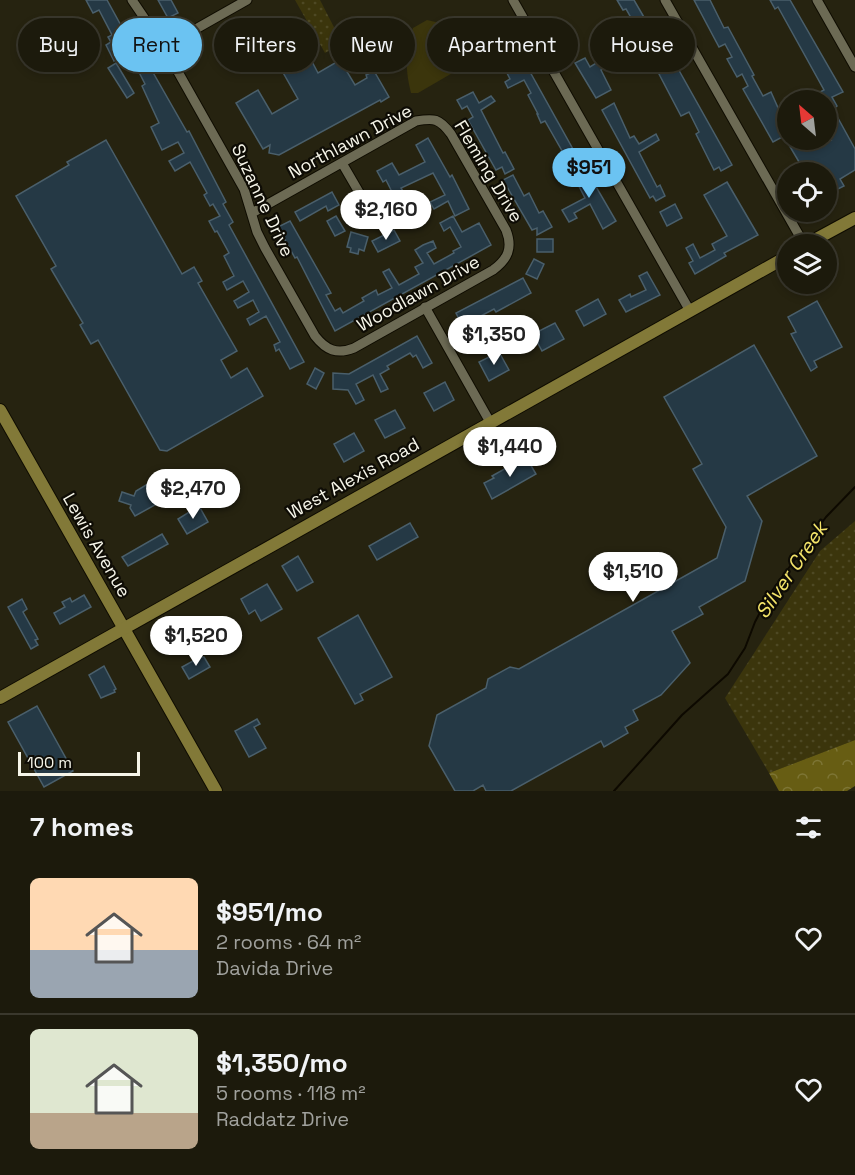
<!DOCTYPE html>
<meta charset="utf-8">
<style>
body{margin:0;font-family:"Space Grotesk",sans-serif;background:#29271a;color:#f1f3f6;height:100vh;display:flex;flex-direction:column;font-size:22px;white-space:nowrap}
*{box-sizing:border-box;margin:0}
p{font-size:20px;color:#a0a19d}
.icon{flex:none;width:33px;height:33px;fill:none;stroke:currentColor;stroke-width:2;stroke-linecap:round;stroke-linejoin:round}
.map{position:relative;height:791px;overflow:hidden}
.details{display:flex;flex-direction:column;background:#1c1a0c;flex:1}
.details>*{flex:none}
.hud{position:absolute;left:18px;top:18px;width:819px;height:54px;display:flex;gap:12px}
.needle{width:39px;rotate:332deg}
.fabs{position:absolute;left:777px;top:90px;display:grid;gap:12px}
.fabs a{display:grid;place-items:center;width:60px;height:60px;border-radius:50%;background:#1c1a0c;box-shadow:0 3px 9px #0003,0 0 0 2px #3a382d;font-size:30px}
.scale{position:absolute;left:18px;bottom:15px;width:122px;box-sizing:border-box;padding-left:6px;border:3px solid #f6f5e9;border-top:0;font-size:16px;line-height:21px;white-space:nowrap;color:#f6f5e9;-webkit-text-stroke:4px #0e0c05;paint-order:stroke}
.price{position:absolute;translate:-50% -51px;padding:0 14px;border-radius:21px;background:#fff;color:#222;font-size:20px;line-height:39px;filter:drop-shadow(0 2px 3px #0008)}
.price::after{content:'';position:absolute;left:50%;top:36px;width:18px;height:14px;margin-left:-9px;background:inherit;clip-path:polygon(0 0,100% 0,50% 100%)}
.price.selected{background:#6bc3f2;color:#111}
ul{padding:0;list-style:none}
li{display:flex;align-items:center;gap:18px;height:150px;padding:0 30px}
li+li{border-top:2px solid #3a382d}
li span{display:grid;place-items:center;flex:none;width:168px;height:120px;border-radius:9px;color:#555}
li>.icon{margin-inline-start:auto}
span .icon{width:72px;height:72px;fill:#fffc;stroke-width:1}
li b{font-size:26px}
h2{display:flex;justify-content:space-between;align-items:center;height:72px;padding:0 30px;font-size:26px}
.tag{padding:0 21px;border-radius:27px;background:#1c1a0c;box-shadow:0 3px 9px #0003,0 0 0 2px #3a382d;font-size:21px;line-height:54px}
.tag.selected{background:#6bc3f2;color:#111}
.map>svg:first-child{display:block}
</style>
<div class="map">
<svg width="855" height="791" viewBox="0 0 855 791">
<defs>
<pattern id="green-dots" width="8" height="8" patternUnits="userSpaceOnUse" patternTransform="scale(1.5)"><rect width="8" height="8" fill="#3b350c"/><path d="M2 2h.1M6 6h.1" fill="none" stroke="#4e4924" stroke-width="1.8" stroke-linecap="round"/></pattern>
<pattern id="forest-crowns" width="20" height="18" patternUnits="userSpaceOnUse" patternTransform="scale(1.5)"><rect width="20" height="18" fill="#675d13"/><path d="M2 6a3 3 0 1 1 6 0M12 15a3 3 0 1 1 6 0" fill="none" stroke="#7d7535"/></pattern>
</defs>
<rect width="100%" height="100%" fill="#262310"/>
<g fill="url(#green-dots)">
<path d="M295 0H320L340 39 337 46 325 53Z"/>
<path d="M855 521V740L769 773 725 698 820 551Z"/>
</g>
<path fill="url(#forest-crowns)" d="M855 740V786L847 791H779L769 773Z"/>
<path fill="#3b350c" d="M427 20 440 23 464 63 461 68 418 93H411C405 70 405 50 413 28Z"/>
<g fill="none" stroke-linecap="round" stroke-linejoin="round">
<path stroke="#0d0900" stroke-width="2" d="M614 791 682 715 728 674 745 648 755 622 769 595 826 517 855 487"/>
</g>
<g fill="#253945" stroke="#4a5f6b" stroke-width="1.5">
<path d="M86 0H107L123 29 125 28 141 56 143 55 187 132 189 131 226 202 223 204 233 222 229 225 304 362 290 369 279 349 276 351 274 345 280 342 266 316 250 325 247 319 259 312 253 300 238 308 234 301 249 292 243 281 227 290 223 282 234 276 224 256 229 253 217 231 215 232 209 221 220 216 213 204 210 206 204 195 207 193 190 162 175 171 169 161 184 153 178 142 162 150 151 127 159 123 142 86 145 84 129 53 114 61 106 45 111 42 108 37 112 35 99 10 93 13Z"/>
<path d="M158 0H171L178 13 168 18Z"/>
<path d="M617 0H634L645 19 649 17 732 165 721 171 719 167 714 170 696 134 699 132 689 112 681 116 659 74 664 71 657 59 654 55 649 57 645 49 650 46 643 33 635 38 629 28 635 25 626 9 623 10Z"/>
<path d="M694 0H710L724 28 728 27 754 75 752 76 763 96 771 92 783 119 778 122 786 135 773 142 743 89 748 86 742 74 737 77 727 59 732 57 725 44 719 47Z"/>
<path d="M770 0H790L843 92 832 97 837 106 833 109 855 149V170L840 179 844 186 826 195V172H805L789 145 799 140H831L826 132V100H819L816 94 824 90 778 7 775 9Z"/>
<path d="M498 46 507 60 520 54 574 151 565 156 545 121 541 123 537 114H538L528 95 531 93 524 80 508 88 505 82 510 79 494 48Z"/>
<path d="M308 54 318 73 340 60 355 85 367 78 366 75 374 71 389 97 381 102 380 100 279 155 269 153 270 145 263 149 236 103 258 90 272 114 298 99 281 69Z"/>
<path d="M606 57 611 64 601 70 611 90 596 98 575 63 585 58 590 67Z"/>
<path d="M116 63 134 93 127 98 108 68Z"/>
<path d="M473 92 479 103 491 96 495 101 481 110 503 153 505 152 514 169 505 174 502 167 496 170 468 120 473 117 467 106 462 109 457 100Z"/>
<path d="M614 103 630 138 634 136 639 144 656 134 659 140 639 152 657 187 660 185 665 196 656 201 653 196 650 198 602 110Z"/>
<path d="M428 138 450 177 452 175 469 209 455 216 448 201 434 209 430 202 445 195 433 173 401 188 404 193 395 198 386 180 383 182 377 171 392 163 399 175 425 162 416 145Z"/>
<path d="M106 140 182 274 194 267 202 281 198 283 237 351 221 360 231 378 247 368 263 396 167 451 160 450 98 340 91 344 80 325 83 323 51 269 56 266 16 196 69 165 67 162Z"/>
<path d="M586 163 591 172 588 173 616 221 603 229 590 204 574 213 577 218 569 222 562 210 585 198 571 171Z"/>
<path d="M513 175 524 196 529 193 539 213 543 211 552 227 537 235V228L532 230 503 180Z"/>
<path d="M727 182 758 235 724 253 726 256 695 274 689 263 693 261 686 248 693 244 700 258 715 250 712 244 727 236 704 195Z"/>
<path d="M332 192 339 205 328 211 326 206 300 221 295 212Z"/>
<path d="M675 204 682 218 667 226 660 212Z"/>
<path d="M398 205 414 210 408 228 398 225 400 218 395 216Z"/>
<path d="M336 216 345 231 335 236 327 221Z"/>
<path d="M453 216 462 232 479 223 491 245 335 331 297 257 295 258 278 227 290 221 331 293 326 295 335 311 340 308 343 313 364 301 362 298 376 290 378 295 392 288 383 272 389 269 399 285 419 274 415 267 423 263 415 250 423 245 433 241 436 248 427 253 434 264 454 253 453 251 461 247 450 227 444 231 440 223Z"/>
<path d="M394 230 400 241 378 252 372 241Z"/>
<path d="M351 232 368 237 364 251 359 249 358 254 350 252 351 248 347 247Z"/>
<rect x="537" y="239" width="16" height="13"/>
<path d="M534 259 544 264 537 279 526 274Z"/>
<path d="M647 272 660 295 626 312 619 300 630 294 631 297 646 290 639 276Z"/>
<path d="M523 278 531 293 496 312 494 309 473 320 475 324 464 329 456 313Z"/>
<path d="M598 299 606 314 584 326 576 311Z"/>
<path d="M817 301 842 347 814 361 817 367 811 371 791 334 796 332 788 317Z"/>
<path d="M555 323 564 339 542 351 533 334Z"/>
<path d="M417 336 432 363 423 368 416 355 413 357 410 353 387 366 389 369 380 374 388 389 381 392 373 375 356 384 364 400 356 404 348 390 333 389V373L349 374Z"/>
<path d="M754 345 817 456 747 496 762 521 745 581 699 607 703 614 672 631 690 663 661 695 633 710 638 720 625 727 628 733 604 747 601 741 511 791H486L483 785 473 791H455L429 746 437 715 486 688 488 679 510 667 519 669 717 558 726 527 693 469 702 464 664 397Z"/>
<path d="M499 352 509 370 489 381 479 362Z"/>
<path d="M315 368 324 373 316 389 307 384Z"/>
<path d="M445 382 454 400 434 411 424 393Z"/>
<path d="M395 410 405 428 385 438 375 420Z"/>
<path d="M354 433 364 451 344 462 334 444Z"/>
<path d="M526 457 536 474 492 499 484 483 494 478 492 476Z"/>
<path d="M151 482 162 501 135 516 130 508 131 505 119 501 122 492 134 496 136 491Z"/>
<path d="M199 506 208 522 187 534 178 519Z"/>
<path d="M410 523 418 537 377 560 369 546Z"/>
<path d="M162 534 168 544 128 566 122 557Z"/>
<path d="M298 556 313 582 297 591 282 566Z"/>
<path d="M267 584 282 609 261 621 255 610 249 614 241 599Z"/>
<path d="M84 595 91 607 60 624 54 613 65 607 62 602 70 598 72 602Z"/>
<path d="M22 599 27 609 23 612 38 639 35 640 38 645 31 649 8 607Z"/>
<path d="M358 615 392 677 360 694 363 700 355 704 318 638Z"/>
<path d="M200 657H204L210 667 189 679 182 667Z"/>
<path d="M104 666 116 689 114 690 115 692 101 698 89 675Z"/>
<path d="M37 706 73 771 44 787 8 722Z"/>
<path d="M257 719 260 724 254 727 266 748 249 757 235 731Z"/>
</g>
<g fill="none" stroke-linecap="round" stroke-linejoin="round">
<defs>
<g id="minor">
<path d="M132 0 164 47 244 189 257 232 265 248 315 336C326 350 337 355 354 348L493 270C508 259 513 248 506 230L451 134C439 118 434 118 416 121L252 213"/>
<path d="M513 0 690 311"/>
<path d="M665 0 804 244"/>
<path d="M817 0 855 67"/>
<path d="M164 47 247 0"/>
<path d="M342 163 367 206"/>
<path d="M425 307 490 422"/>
</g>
<g id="major">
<path d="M807 244 855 218"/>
<path d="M0 410 216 791"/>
<path d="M0 698 788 256"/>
</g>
</defs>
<use href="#minor" stroke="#0f0c00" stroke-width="11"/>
<use href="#major" stroke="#0f0c00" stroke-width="14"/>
<use href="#minor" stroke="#6c6a54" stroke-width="9"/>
<use href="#major" stroke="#827938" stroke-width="12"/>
</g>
<g text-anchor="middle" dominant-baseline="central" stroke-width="4.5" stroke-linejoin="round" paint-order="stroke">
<g font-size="18" fill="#f6f5e9" stroke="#0e0c05">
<text transform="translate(350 141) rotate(-28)">Northlawn Drive</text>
<text transform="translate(489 171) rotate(59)">Fleming Drive</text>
<text transform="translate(263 200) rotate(65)">Suzanne Drive</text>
<text transform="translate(418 293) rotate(-29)">Woodlawn Drive</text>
<text transform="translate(353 478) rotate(-29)">West Alexis Road</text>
<text transform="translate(97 545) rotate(60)">Lewis Avenue</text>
</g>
<g font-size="20" font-style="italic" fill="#f4e469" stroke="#0e0c05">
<text transform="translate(791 570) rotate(-56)">Silver Creek</text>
</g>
</g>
</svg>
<div class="fabs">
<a><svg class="needle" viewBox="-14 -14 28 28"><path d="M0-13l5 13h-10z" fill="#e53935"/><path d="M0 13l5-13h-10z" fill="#a0a19d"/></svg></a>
<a><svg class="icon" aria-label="locate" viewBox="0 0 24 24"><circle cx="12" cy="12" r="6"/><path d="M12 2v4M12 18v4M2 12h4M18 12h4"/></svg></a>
<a><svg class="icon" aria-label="layers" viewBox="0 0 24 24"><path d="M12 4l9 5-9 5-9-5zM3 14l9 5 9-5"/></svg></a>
</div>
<div class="scale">100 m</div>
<b class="price selected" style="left:589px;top:199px">$951</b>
<b class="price" style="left:386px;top:241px">$2,160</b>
<b class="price" style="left:494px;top:366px">$1,350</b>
<b class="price" style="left:510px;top:478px">$1,440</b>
<b class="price" style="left:193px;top:520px">$2,470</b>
<b class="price" style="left:633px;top:603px">$1,510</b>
<b class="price" style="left:196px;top:667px">$1,520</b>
<div class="hud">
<a class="tag">Buy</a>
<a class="tag selected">Rent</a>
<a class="tag">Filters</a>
<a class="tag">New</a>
<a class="tag">Apartment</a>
<a class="tag">House</a>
</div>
</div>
<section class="details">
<h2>7 homes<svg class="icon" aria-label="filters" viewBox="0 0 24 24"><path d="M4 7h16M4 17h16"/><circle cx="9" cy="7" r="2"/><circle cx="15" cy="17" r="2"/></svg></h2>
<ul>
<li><span style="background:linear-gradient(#ffd9b3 60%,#9aa5b1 0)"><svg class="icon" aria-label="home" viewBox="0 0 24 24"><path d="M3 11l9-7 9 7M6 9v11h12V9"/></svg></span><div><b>$951/mo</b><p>2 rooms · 64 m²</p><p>Davida Drive</p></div><svg class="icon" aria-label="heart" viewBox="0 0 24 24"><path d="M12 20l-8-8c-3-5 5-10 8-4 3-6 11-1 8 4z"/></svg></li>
<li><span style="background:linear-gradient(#dfe7d0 70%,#b9a48a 0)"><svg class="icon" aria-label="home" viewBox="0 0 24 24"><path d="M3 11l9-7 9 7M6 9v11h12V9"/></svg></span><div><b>$1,350/mo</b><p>5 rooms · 118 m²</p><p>Raddatz Drive</p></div><svg class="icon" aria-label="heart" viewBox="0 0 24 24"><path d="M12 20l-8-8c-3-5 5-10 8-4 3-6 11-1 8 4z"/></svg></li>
</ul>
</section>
